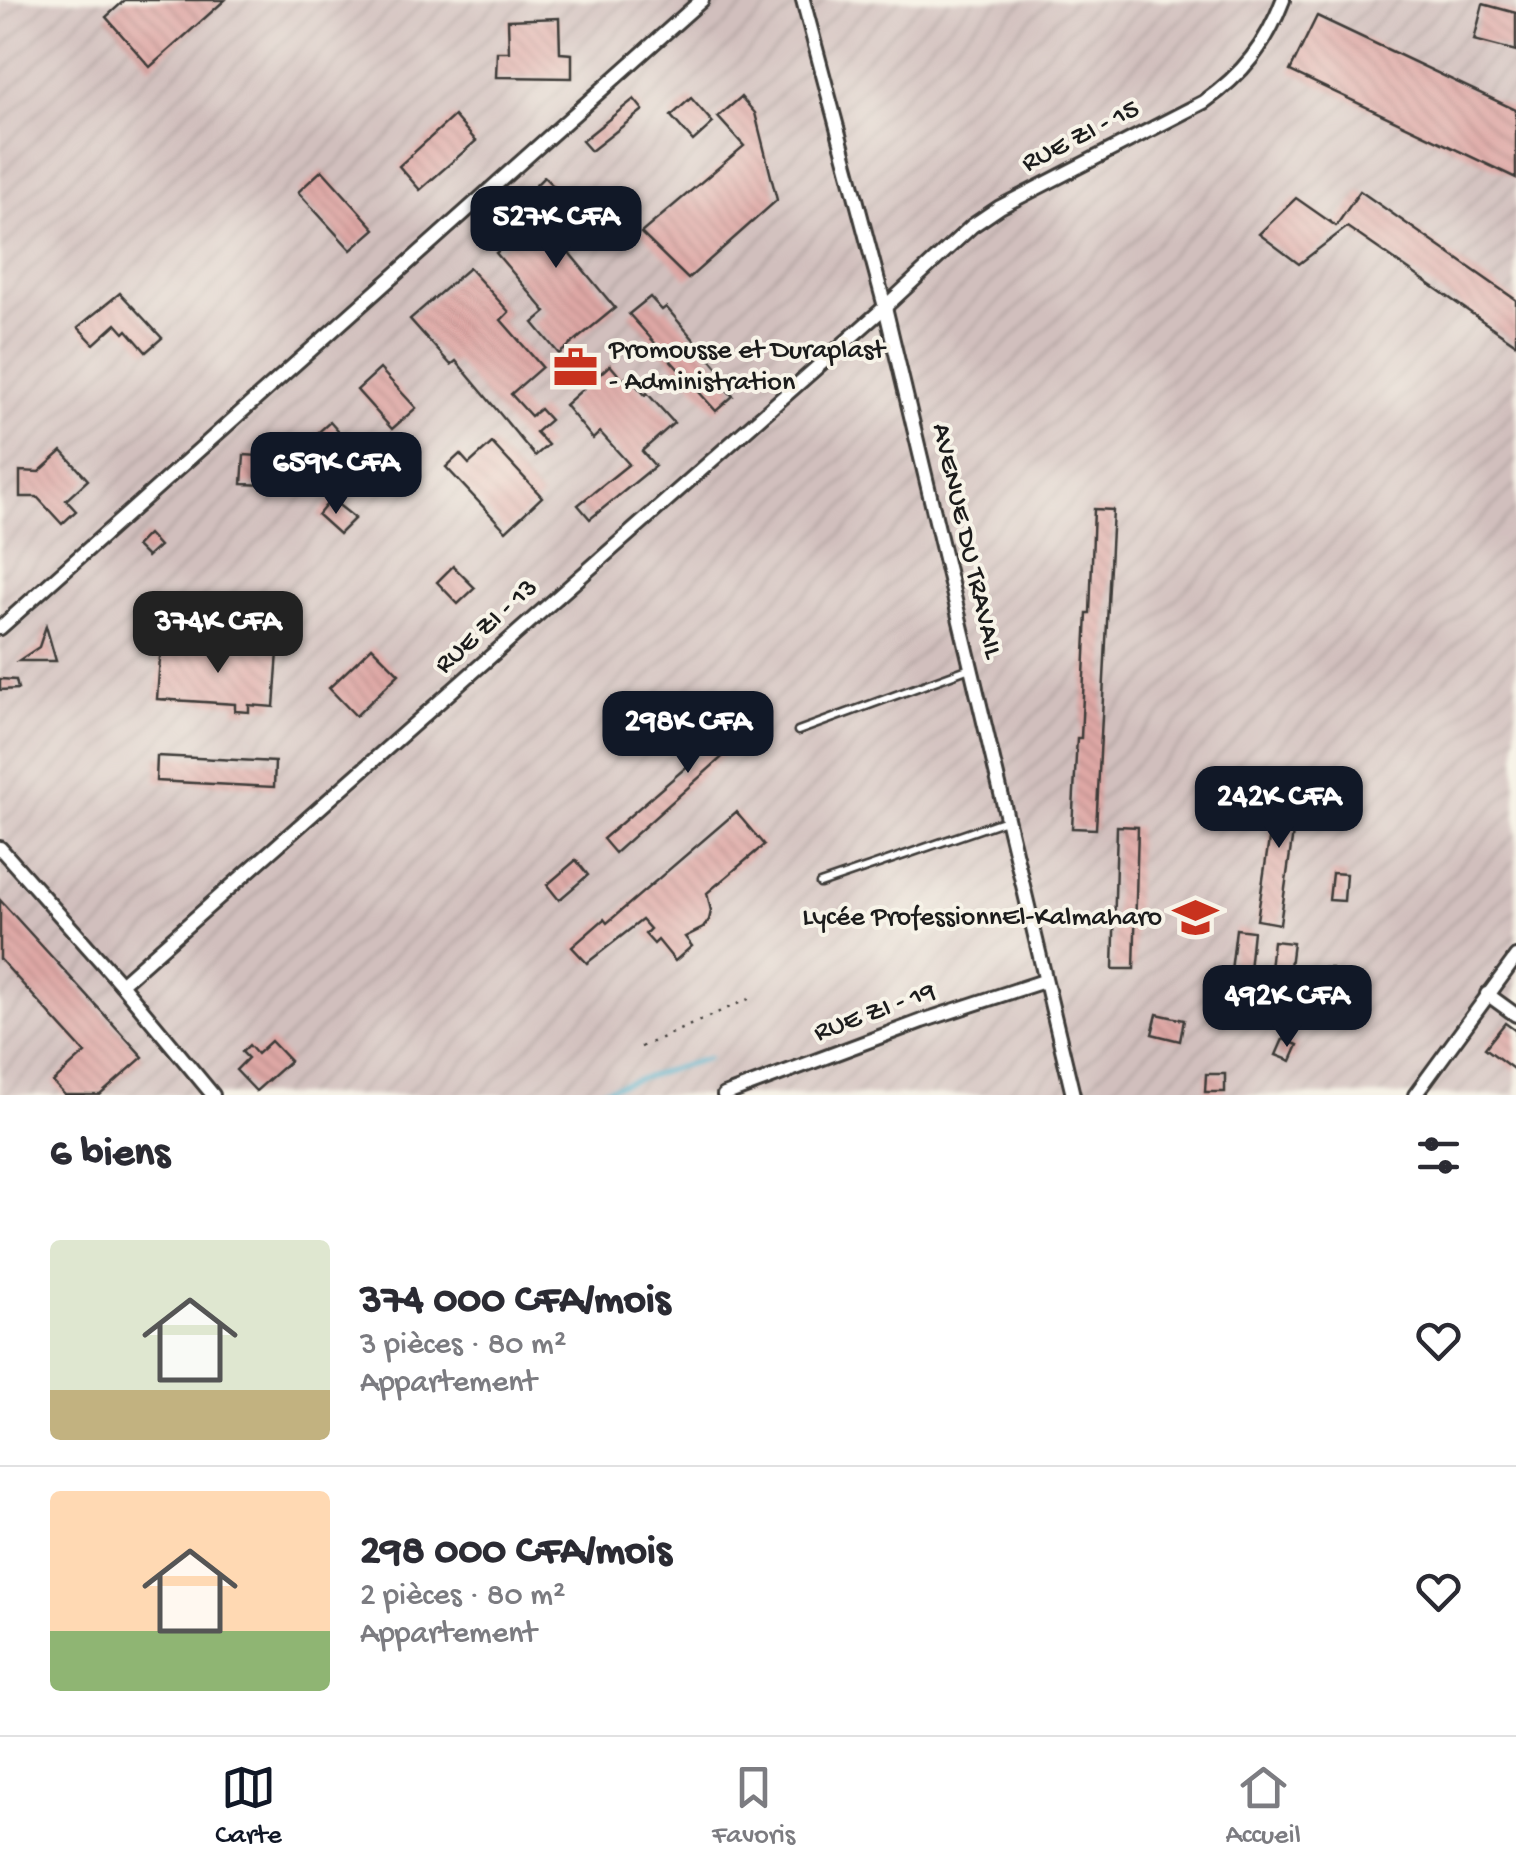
<!DOCTYPE html>
<html lang="fr">
<meta charset="utf-8">
<style>
body{margin:0;font-family:"Gochi Hand",sans-serif;background:#f2f2f3;color:#2b2b33;height:100vh;display:flex;flex-direction:column;font-size:38px;white-space:nowrap}
*{box-sizing:border-box;margin:0}
p{font-size:32px;color:#7c7c81}
.icon{flex:none;width:55px;height:55px;fill:none;stroke:currentColor;stroke-width:2;stroke-linecap:round;stroke-linejoin:round}
.map{position:relative;height:1095px;overflow:hidden}
.sheet{display:flex;flex-direction:column;background:#fff;flex:1}
.sheet>*{flex:none}
.price{position:absolute;translate:-50% -85px;padding:0 22px;border-radius:20px;background:#111827;color:#fff;font-size:32px;line-height:65px;filter:drop-shadow(0 2px 5px #0008)}
.price::after{content:'';position:absolute;left:50%;top:60px;width:30px;height:22px;margin-left:-15px;background:inherit;clip-path:polygon(0 0,100% 0,50% 100%)}
.price.on{background:#222;color:#fff}
ul{padding:0;list-style:none}
li{display:flex;align-items:center;gap:30px;height:250px;padding:0 50px}
li+li{border-top:2px solid #e1e1e2}
li span{display:grid;place-items:center;flex:none;width:280px;height:200px;border-radius:10px;color:#555}
li>.icon{margin-inline-start:auto}
span .icon{width:120px;height:120px;fill:#fffc;stroke-width:1}
li b{font-size:42px}
h2{display:flex;justify-content:space-between;align-items:center;height:120px;padding:0 50px;font-size:42px}
.menu{display:flex;justify-content:space-around;align-items:center;height:140px;border-top:2px solid #e1e1e2;background:#fff;font-size:28px;color:#7c7c81}
.menu a{display:grid;justify-items:center;gap:5px}
.menu .on{color:#111827}
.map>svg:first-child{display:block}
</style>
<div class="map">
<svg width="1516" height="1095" viewBox="0 0 1516 1095">
<defs>
<pattern id="industrial-furrows" width="10" height="10" patternUnits="userSpaceOnUse" patternTransform="scale(2.5)"><rect width="10" height="10" fill="#d1bfbd"/><path d="M-1 1l2-2M0 10L10 0M9 11l2-2" fill="none" stroke="#b3a4a2"/></pattern>
<pattern id="building-back-hatch" width="6" height="6" patternUnits="userSpaceOnUse" patternTransform="scale(2.5)"><rect width="6" height="6" fill="#dea7a5"/><path d="M-1 5l2 2M0 0l6 6M5-1l2 2" fill="none" stroke="#be8f8d"/></pattern>
</defs>
<rect width="100%" height="100%" fill="#f7f3e8"/>
<filter id="ink" filterUnits="userSpaceOnUse"><feTurbulence type="fractalNoise" baseFrequency=".01" numOctaves="2"/><feDisplacementMap in="SourceGraphic" scale="20" xChannelSelector="R" yChannelSelector="G"/><feConvolveMatrix kernelMatrix="1 2 1 2 8 2 1 2 1" color-interpolation-filters="sRGB"/></filter>
<filter id="wash" filterUnits="userSpaceOnUse"><feTurbulence type="fractalNoise" baseFrequency=".0048" numOctaves="4" result="noise"/><feDisplacementMap in="SourceGraphic" scale="40" xChannelSelector="R" yChannelSelector="G"/><feGaussianBlur stdDeviation="2.25" result="paint"/><feColorMatrix in="noise" values="0 0 0 0 0 0 0 0 0 0 0 0 0 0 0 0 0 1.4 0 .05"/><feComposite in="paint" operator="in"/></filter>
<g filter="url(#wash)">
<rect width="100%" height="100%" fill="#f5e4ce"/>
<rect fill="url(#industrial-furrows)" x="0" y="0" width="1516" height="1095"/>
<g fill="none" stroke-linecap="round" stroke-linejoin="round">
<path stroke="#4eb2cd" stroke-width="4" d="M587 1095 708 1058"/>
</g>
<g id="blocks">
<g fill="url(#building-back-hatch)">
<path d="M125 0H225L150 67 106 17Z"/>
<path d="M1483 4 1516 13V51L1474 40Z"/>
<path d="M1317 16 1516 110V178L1290 71Z"/>
<path d="M559 18 560 53 572 54V78L496 77 497 52H509L508 20Z"/>
<path d="M741 97 755 113 777 200 688 279 641 233 744 146 718 117Z"/>
<path d="M691 98 713 123 693 141 671 116Z"/>
<path d="M634 99 643 110 591 151 582 141Z"/>
<path d="M454 116 476 141 420 190 399 166Z"/>
<path d="M322 170 375 229 351 250 298 192Z"/>
<path d="M544 177 587 219 562 244 615 308 559 354 533 323 546 312 496 253 546 211 528 193Z"/>
<path d="M1360 191 1516 300V344L1347 227 1299 264 1259 234 1296 198 1336 226Z"/>
<path d="M469 268 509 312 501 320 542 367 511 394 531 416 540 409 550 420 536 432 548 445 535 456 456 361 451 365 410 319Z"/>
<path d="M120 293 162 338 146 352 127 330 124 333 116 324 94 344 78 327Z"/>
<path d="M650 297 662 310 666 307 734 387 728 391 733 396 716 411 629 314Z"/>
<path d="M610 365 623 380 628 376 645 395 647 393 674 423 642 451 655 466 590 519 578 505 629 464 600 432 593 439 565 405Z"/>
<path d="M380 369 416 408 392 429 357 390Z"/>
<path d="M330 422 375 473 358 488 313 437Z"/>
<path d="M492 443 542 497 506 531 446 467 460 454 469 464Z"/>
<path d="M62 451 88 480 66 500 76 511 62 524 37 497H20V471L39 472Z"/>
<path d="M244 455 288 458 287 486 242 484Z"/>
<path d="M331 499 355 518 339 534 318 515Z"/>
<path d="M1094 509 1113 510 1096 829 1072 828 1077 738H1081L1087 613H1090Z"/>
<path d="M148 534 159 546 147 557 136 546Z"/>
<path d="M453 566 475 588 458 604 437 582Z"/>
<path d="M46 626 56 661H18L39 647Z"/>
<path d="M161 644 278 652 274 707 249 705V712L235 711V704L157 699Z"/>
<path d="M372 647 399 674 356 716 329 688Z"/>
<path d="M0 679 16 680 18 689 0 690Z"/>
<path d="M755 699 768 716 615 853 603 839 713 744 711 741 727 731 725 727 738 718 735 715Z"/>
<path d="M157 756 275 762 274 787 156 781Z"/>
<path d="M1281 775 1301 776 1280 924 1257 920 1275 799H1280Z"/>
<path d="M1228 790 1244 792 1238 811 1225 809Z"/>
<path d="M736 812 764 845 707 893 711 911 709 920 703 928 685 937 692 946 675 961 658 940 654 944 645 934 650 929 642 920 587 963 572 947 604 919 607 923Z"/>
<path d="M1117 826 1138 827 1134 969H1113Z"/>
<path d="M576 860 588 875 559 900 547 885Z"/>
<path d="M1332 873 1346 874 1344 901 1329 900Z"/>
<path d="M0 900 143 1057 100 1095H65L53 1082 85 1053 0 959Z"/>
<path d="M1236 929 1253 931 1247 989 1229 987Z"/>
<path d="M1273 941 1293 943 1287 990 1268 988Z"/>
<path d="M1312 968H1332L1331 997 1312 996Z"/>
<path d="M1157 1014 1184 1020 1180 1041 1152 1034Z"/>
<path d="M1505 1023 1516 1031V1071L1485 1048Z"/>
<path d="M1283 1039 1298 1045 1291 1061 1276 1055Z"/>
<path d="M271 1041 290 1061 256 1091 236 1070 248 1058 242 1052 249 1045 257 1054Z"/>
<path d="M1206 1074H1225V1092H1205Z"/>
</g>
</g>
</g>
<g filter="url(#ink)">
<use href="#blocks" fill-opacity="0" stroke="#3d3a37" stroke-width="2.5"/>
<g fill="none" stroke-linecap="round" stroke-linejoin="round">
<defs>
<g id="lane">
<path d="M798 731 970 668"/>
<path d="M820 884 1006 820"/>
</g>
<g id="street">
<path d="M803 0 885 307 1073 1095"/>
<path d="M0 628 702 0"/>
<path d="M0 848 121 984 213 1095"/>
<path d="M121 984 885 307 972 226 1000 207 1204 102C1243 74 1266 45 1283 0"/>
<path d="M1487 994 1516 1015"/>
<path d="M724 1095 922 1021 1044 981"/>
<path d="M1415 1095 1516 957"/>
</g>
</defs>
<use href="#lane" stroke="#3d3a37" stroke-width="11"/>
<use href="#street" stroke="#3d3a37" stroke-width="18"/>
<path stroke="#3d3a37" stroke-width="2.5" stroke-dasharray="2.5 8" stroke-linecap="butt" d="M641 1047 755 996"/>
<use href="#lane" stroke="#fff" stroke-width="6"/>
<use href="#street" stroke="#fff" stroke-width="12"/>
</g>
</g>
<defs>
<symbol id="office-bare" viewBox="-9 -9 18 18"><path d="M-6-3h4V-5.5h4V-3h4V5H-6ZM-1-4.5V-3h2v-1.5ZM-6 0V1H6V0Z" fill="#c8321e" stroke="#f7f3e8" stroke-width="2.5" paint-order="stroke"/></symbol>
<symbol id="school-bare" viewBox="-9 -9 18 18"><path d="M0-5L7-2L0 1L-7-2ZM-4 1L0 2.5L4 1V4Q0 6-4 4Z" fill="#c8321e" stroke="#f7f3e8" stroke-width="2.5" paint-order="stroke"/></symbol>
</defs>
<g fill-rule="evenodd">
<use href="#office-bare" x="544" y="336" width="63" height="63"/>
<use href="#school-bare" x="1164" y="886" width="63" height="63"/>
</g>
<g text-anchor="middle" dominant-baseline="central" stroke-width="8" stroke-linejoin="round" paint-order="stroke">
<g font-size="28" fill="#1c1c1c" stroke="#f7f3e8">
<text transform="translate(1081 137) rotate(-27)">RUE ZI - 15</text>
<text transform="translate(966 541) rotate(77)">AVENUE DU TRAVAIL</text>
<text transform="translate(487 627) rotate(-42)">RUE ZI - 13</text>
<text transform="translate(875 1013) rotate(-20)">RUE ZI - 19</text>
</g>
<g font-size="28" fill="#1c1c1c" stroke="#f7f3e8" text-anchor="start">
<text x="609" y="351">Promousse et Duraplast<tspan x="609" dy="32">- Administration</tspan></text>
<text x="1162" y="918" text-anchor="end">Lycée ProfessionnEl-Kalmaharo</text>
</g>
</g>
</svg>
<b class="price" style="left:556px;top:271px">527K CFA</b>
<b class="price" style="left:336px;top:517px">659K CFA</b>
<b class="price on" style="left:218px;top:676px">374K CFA</b>
<b class="price" style="left:688px;top:776px">298K CFA</b>
<b class="price" style="left:1279px;top:851px">242K CFA</b>
<b class="price" style="left:1287px;top:1050px">492K CFA</b>
</div>
<section class="sheet">
<h2>6 biens<svg class="icon" aria-label="filters" viewBox="0 0 24 24"><path d="M4 7h16M4 17h16"/><circle cx="9" cy="7" r="2"/><circle cx="15" cy="17" r="2"/></svg></h2>
<ul>
<li><span style="background:linear-gradient(#dfe7d0 75%,#c2b280 0)"><svg class="icon" aria-label="home" viewBox="0 0 24 24"><path d="M3 11l9-7 9 7M6 9v11h12V9"/></svg></span><div><b>374 000 CFA/mois</b><p>3 pièces · 80 m²</p><p>Appartement</p></div><svg class="icon" aria-label="heart" viewBox="0 0 24 24"><path d="M12 20l-8-8c-3-5 5-10 8-4 3-6 11-1 8 4z"/></svg></li>
<li><span style="background:linear-gradient(#ffd9b3 70%,#8fb573 0)"><svg class="icon" aria-label="home" viewBox="0 0 24 24"><path d="M3 11l9-7 9 7M6 9v11h12V9"/></svg></span><div><b>298 000 CFA/mois</b><p>2 pièces · 80 m²</p><p>Appartement</p></div><svg class="icon" aria-label="heart" viewBox="0 0 24 24"><path d="M12 20l-8-8c-3-5 5-10 8-4 3-6 11-1 8 4z"/></svg></li>
</ul>
</section>
<nav class="menu">
<a class="on"><svg class="icon" aria-label="map" viewBox="0 0 24 24"><path d="M3 6l6-2 6 2 6-2v14l-6 2-6-2-6 2zM9 4v14M15 6v14"/></svg>Carte</a>
<a><svg class="icon" aria-label="saved" viewBox="0 0 24 24"><path d="M7 4h10v16l-5-4-5 4z"/></svg>Favoris</a>
<a><svg class="icon" aria-label="home" viewBox="0 0 24 24"><path d="M3 11l9-7 9 7M6 9v11h12V9"/></svg>Accueil</a>
</nav>
